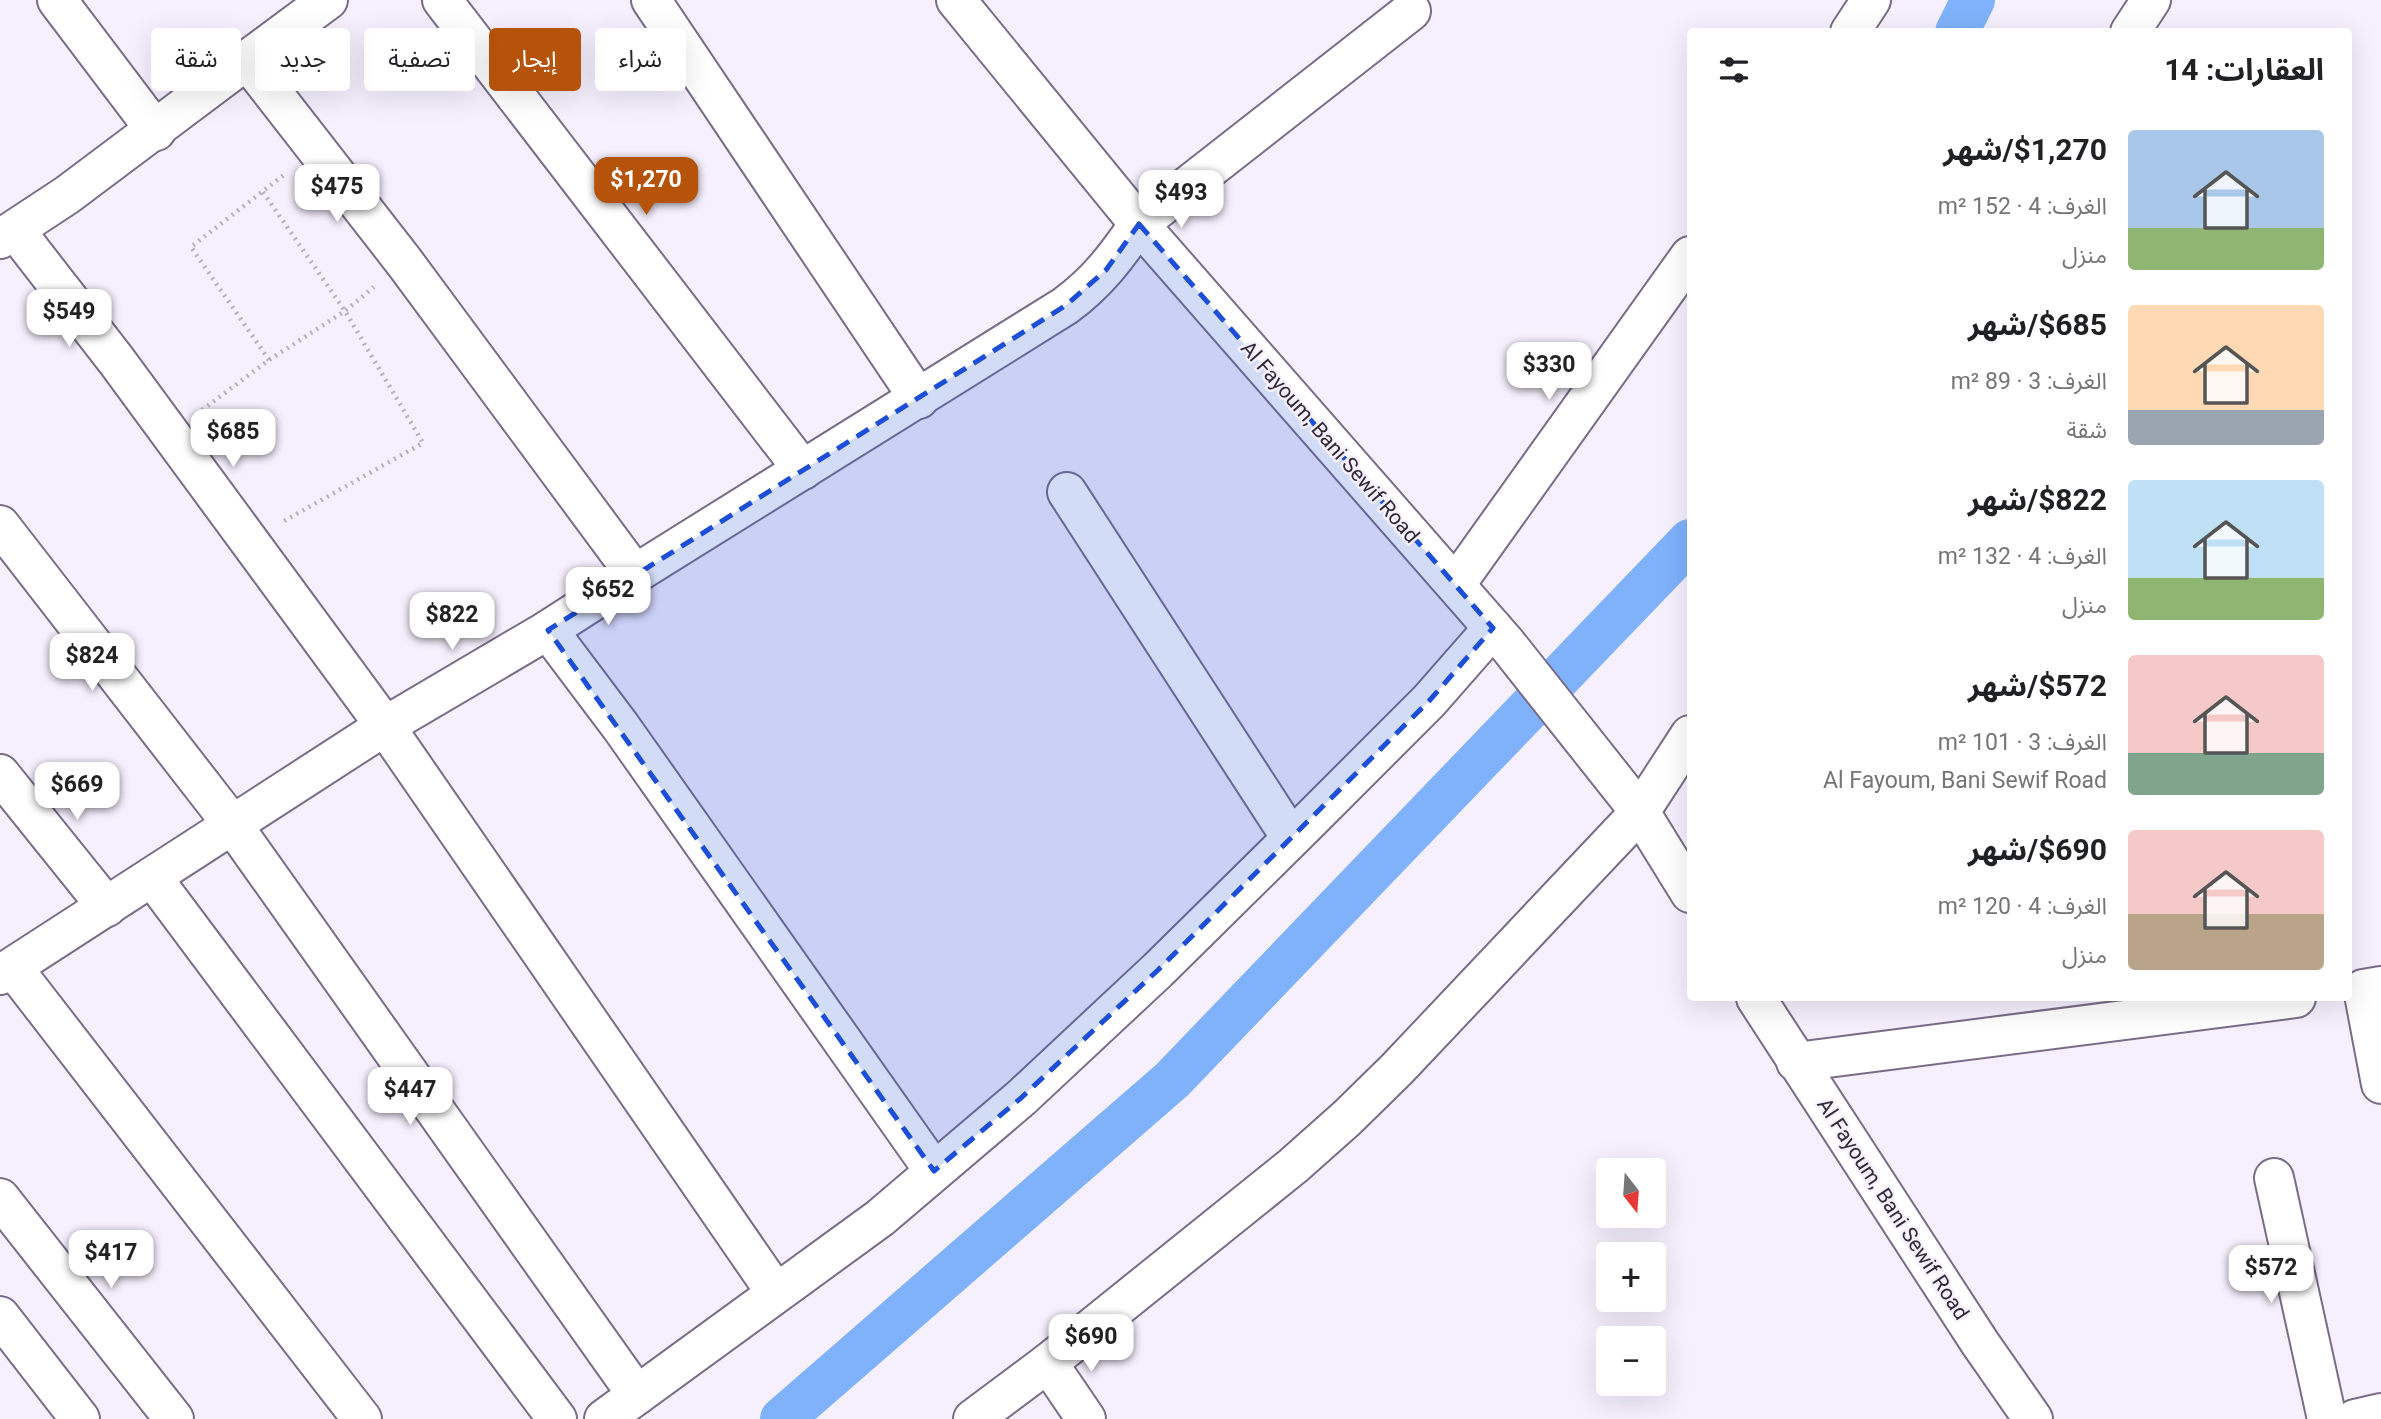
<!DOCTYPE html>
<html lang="ar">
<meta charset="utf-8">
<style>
body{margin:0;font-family:Roboto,"Noto Sans Arabic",sans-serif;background:#f6f6f6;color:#202124;direction:rtl;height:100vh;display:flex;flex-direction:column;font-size:26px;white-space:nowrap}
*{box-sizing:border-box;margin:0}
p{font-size:23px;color:#757577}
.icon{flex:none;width:38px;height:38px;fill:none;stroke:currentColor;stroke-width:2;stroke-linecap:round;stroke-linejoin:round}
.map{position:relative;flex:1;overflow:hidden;direction:ltr}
.sheet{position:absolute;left:1687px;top:28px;width:665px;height:973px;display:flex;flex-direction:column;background:#fff;border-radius:7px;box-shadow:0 7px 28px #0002;direction:rtl}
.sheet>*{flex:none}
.guide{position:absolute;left:21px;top:28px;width:665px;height:63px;direction:rtl;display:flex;gap:14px}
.needle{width:46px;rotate:163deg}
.fabs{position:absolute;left:1596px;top:1158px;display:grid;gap:14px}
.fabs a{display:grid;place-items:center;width:70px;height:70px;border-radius:7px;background:#fff;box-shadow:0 7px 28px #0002;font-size:35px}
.price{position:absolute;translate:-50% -60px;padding:0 16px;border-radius:14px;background:#fff;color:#222;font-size:23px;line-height:46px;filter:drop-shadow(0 2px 4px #0008)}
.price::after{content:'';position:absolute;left:50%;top:42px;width:21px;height:16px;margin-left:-10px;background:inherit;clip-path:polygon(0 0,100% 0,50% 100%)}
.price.selected{background:#b45309;color:#fff}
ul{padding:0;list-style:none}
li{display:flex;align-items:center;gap:21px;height:175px;padding:0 28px}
li span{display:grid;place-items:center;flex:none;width:196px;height:140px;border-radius:7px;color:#555}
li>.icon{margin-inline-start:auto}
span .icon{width:84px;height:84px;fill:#fffc;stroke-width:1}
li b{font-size:30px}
h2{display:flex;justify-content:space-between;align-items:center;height:84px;padding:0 28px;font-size:30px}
.pill{padding:0 24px;border-radius:7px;background:#fff;box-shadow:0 7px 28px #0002;font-size:24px;line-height:63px}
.pill.selected{background:#b45309;color:#fff}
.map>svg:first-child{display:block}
</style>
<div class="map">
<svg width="2381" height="1419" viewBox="0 0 2381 1419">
<rect width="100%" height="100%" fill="#f6f0fe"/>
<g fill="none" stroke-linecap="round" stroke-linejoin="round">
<g stroke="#7fb2fb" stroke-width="44">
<path d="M1957 32 1973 0"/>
<path d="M782 1419 1172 1080 1690 541"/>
</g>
<defs>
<g id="minor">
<path d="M57 0 156 131"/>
<path d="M328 0 247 60 405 263 635 574 1065 306C1098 282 1116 257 1139 224L1411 11"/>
<path d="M442 0 803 470"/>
<path d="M651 0 919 399"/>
<path d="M1850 32 1871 0"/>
<path d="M2130 32 2151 0"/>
<path d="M15 230 116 360 385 726 776 1293"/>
<path d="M0 239 67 195 247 60"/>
<path d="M1067 492 1291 838"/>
<path d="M0 525 232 824 637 1395"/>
<path d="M1456 584 1690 256"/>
<path d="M548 630 621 727 934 1171"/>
<path d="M0 774 107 907"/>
<path d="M1640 812 1690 735"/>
<path d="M152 877 557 1419"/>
<path d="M13 968 362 1419"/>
<path d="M0 975 385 726 548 630 635 574"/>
<path d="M2381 986 2363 989 2381 1084"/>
<path d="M1796 1062 2296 998"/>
<path d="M2274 1178 2327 1419"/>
<path d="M0 1198 174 1419"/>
<path d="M0 1316 80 1419"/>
<path d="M1048 1363 1086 1419"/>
<path d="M604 1419 880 1218 1021 1098 1158 970 1304 826 1429 701 1493 628"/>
<path d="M2355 1419 2381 1413"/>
</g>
<path id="tertiary" d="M973 1419 1048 1363 1293 1166 1347 1118 1397 1069 1640 812"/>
<g id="trunk">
<path d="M956 0 1139 224 1506 643 1640 812 1690 893"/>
<path d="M1756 998 1980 1343 2033 1419"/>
</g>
</defs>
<use href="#minor" stroke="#7a6c89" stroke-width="42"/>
<use href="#tertiary" stroke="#7a6c89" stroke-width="42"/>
<use href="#trunk" stroke="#7a6c89" stroke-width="42"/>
<g stroke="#b7b1be" stroke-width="4.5" stroke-dasharray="2 5" stroke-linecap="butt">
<path d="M263 192 345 311 423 443 284 521"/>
<path d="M269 360 191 247 285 174"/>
<path d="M202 410 269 360 345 311 374 287"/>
</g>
<use href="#minor" stroke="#fff" stroke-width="38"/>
<use href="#tertiary" stroke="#fff" stroke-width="38"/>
<use href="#trunk" stroke="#fff" stroke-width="38"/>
</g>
<path fill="#1d4ed8" fill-opacity="0.2" stroke="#1d4ed8" stroke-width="5" stroke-dasharray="14 9" stroke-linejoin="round" d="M1139 224 1493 628 1429 701 1158 970 1021 1098 934 1171 548 630 1065 306 1106 270Z"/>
<g text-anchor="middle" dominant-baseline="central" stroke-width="5" stroke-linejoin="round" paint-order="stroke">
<g font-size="21" fill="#302a36" stroke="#f6f0fe">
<text transform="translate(1330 442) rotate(49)">Al Fayoum, Bani Sewif Road</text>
<text transform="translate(1893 1209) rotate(57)">Al Fayoum, Bani Sewif Road</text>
</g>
</g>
</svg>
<div class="fabs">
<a><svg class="needle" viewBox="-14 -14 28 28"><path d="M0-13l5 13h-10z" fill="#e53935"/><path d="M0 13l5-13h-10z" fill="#757577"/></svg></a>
<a>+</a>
<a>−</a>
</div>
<b class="price selected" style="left:646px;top:217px">$1,270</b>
<b class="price" style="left:337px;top:224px">$475</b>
<b class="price" style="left:1181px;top:230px">$493</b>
<b class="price" style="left:69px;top:349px">$549</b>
<b class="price" style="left:1549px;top:402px">$330</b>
<b class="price" style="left:233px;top:469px">$685</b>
<b class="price" style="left:608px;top:627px">$652</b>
<b class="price" style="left:452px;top:652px">$822</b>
<b class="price" style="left:92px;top:693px">$824</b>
<b class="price" style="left:77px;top:822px">$669</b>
<b class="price" style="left:410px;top:1127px">$447</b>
<b class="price" style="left:111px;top:1290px">$417</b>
<b class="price" style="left:2271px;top:1305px">$572</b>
<b class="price" style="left:1091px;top:1374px">$690</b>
<div class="guide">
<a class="pill">شراء</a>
<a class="pill selected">إيجار</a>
<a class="pill">تصفية</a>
<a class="pill">جديد</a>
<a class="pill">شقة</a>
</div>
<section class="sheet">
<h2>العقارات: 14<svg class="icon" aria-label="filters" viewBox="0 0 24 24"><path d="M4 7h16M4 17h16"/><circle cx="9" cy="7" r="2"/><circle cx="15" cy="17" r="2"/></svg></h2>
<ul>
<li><span style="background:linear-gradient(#a9c7e8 70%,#8fb573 0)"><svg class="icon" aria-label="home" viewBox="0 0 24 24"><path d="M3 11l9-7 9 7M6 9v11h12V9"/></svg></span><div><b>$1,270/شهر</b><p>الغرف: 4 · 152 m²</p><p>منزل</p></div></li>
<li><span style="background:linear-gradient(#ffd9b3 75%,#9aa5b1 0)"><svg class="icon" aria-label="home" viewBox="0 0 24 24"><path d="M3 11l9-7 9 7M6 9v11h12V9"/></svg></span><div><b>$685/شهر</b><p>الغرف: 3 · 89 m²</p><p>شقة</p></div></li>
<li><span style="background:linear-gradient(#bfe0f5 70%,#8fb573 0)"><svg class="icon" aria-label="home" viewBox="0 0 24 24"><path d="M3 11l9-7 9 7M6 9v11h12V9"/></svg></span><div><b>$822/شهر</b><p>الغرف: 4 · 132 m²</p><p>منزل</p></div></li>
<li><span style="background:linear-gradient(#f6c9c9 70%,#7fa58c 0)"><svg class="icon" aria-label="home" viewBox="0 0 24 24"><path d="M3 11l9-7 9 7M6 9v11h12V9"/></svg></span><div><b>$572/شهر</b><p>الغرف: 3 · 101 m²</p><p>Al Fayoum, Bani Sewif Road</p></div></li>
<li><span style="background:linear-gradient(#f6c9c9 60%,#b9a48a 0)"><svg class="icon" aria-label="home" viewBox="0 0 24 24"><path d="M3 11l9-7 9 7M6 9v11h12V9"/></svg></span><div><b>$690/شهر</b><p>الغرف: 4 · 120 m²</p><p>منزل</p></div></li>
</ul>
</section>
</div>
